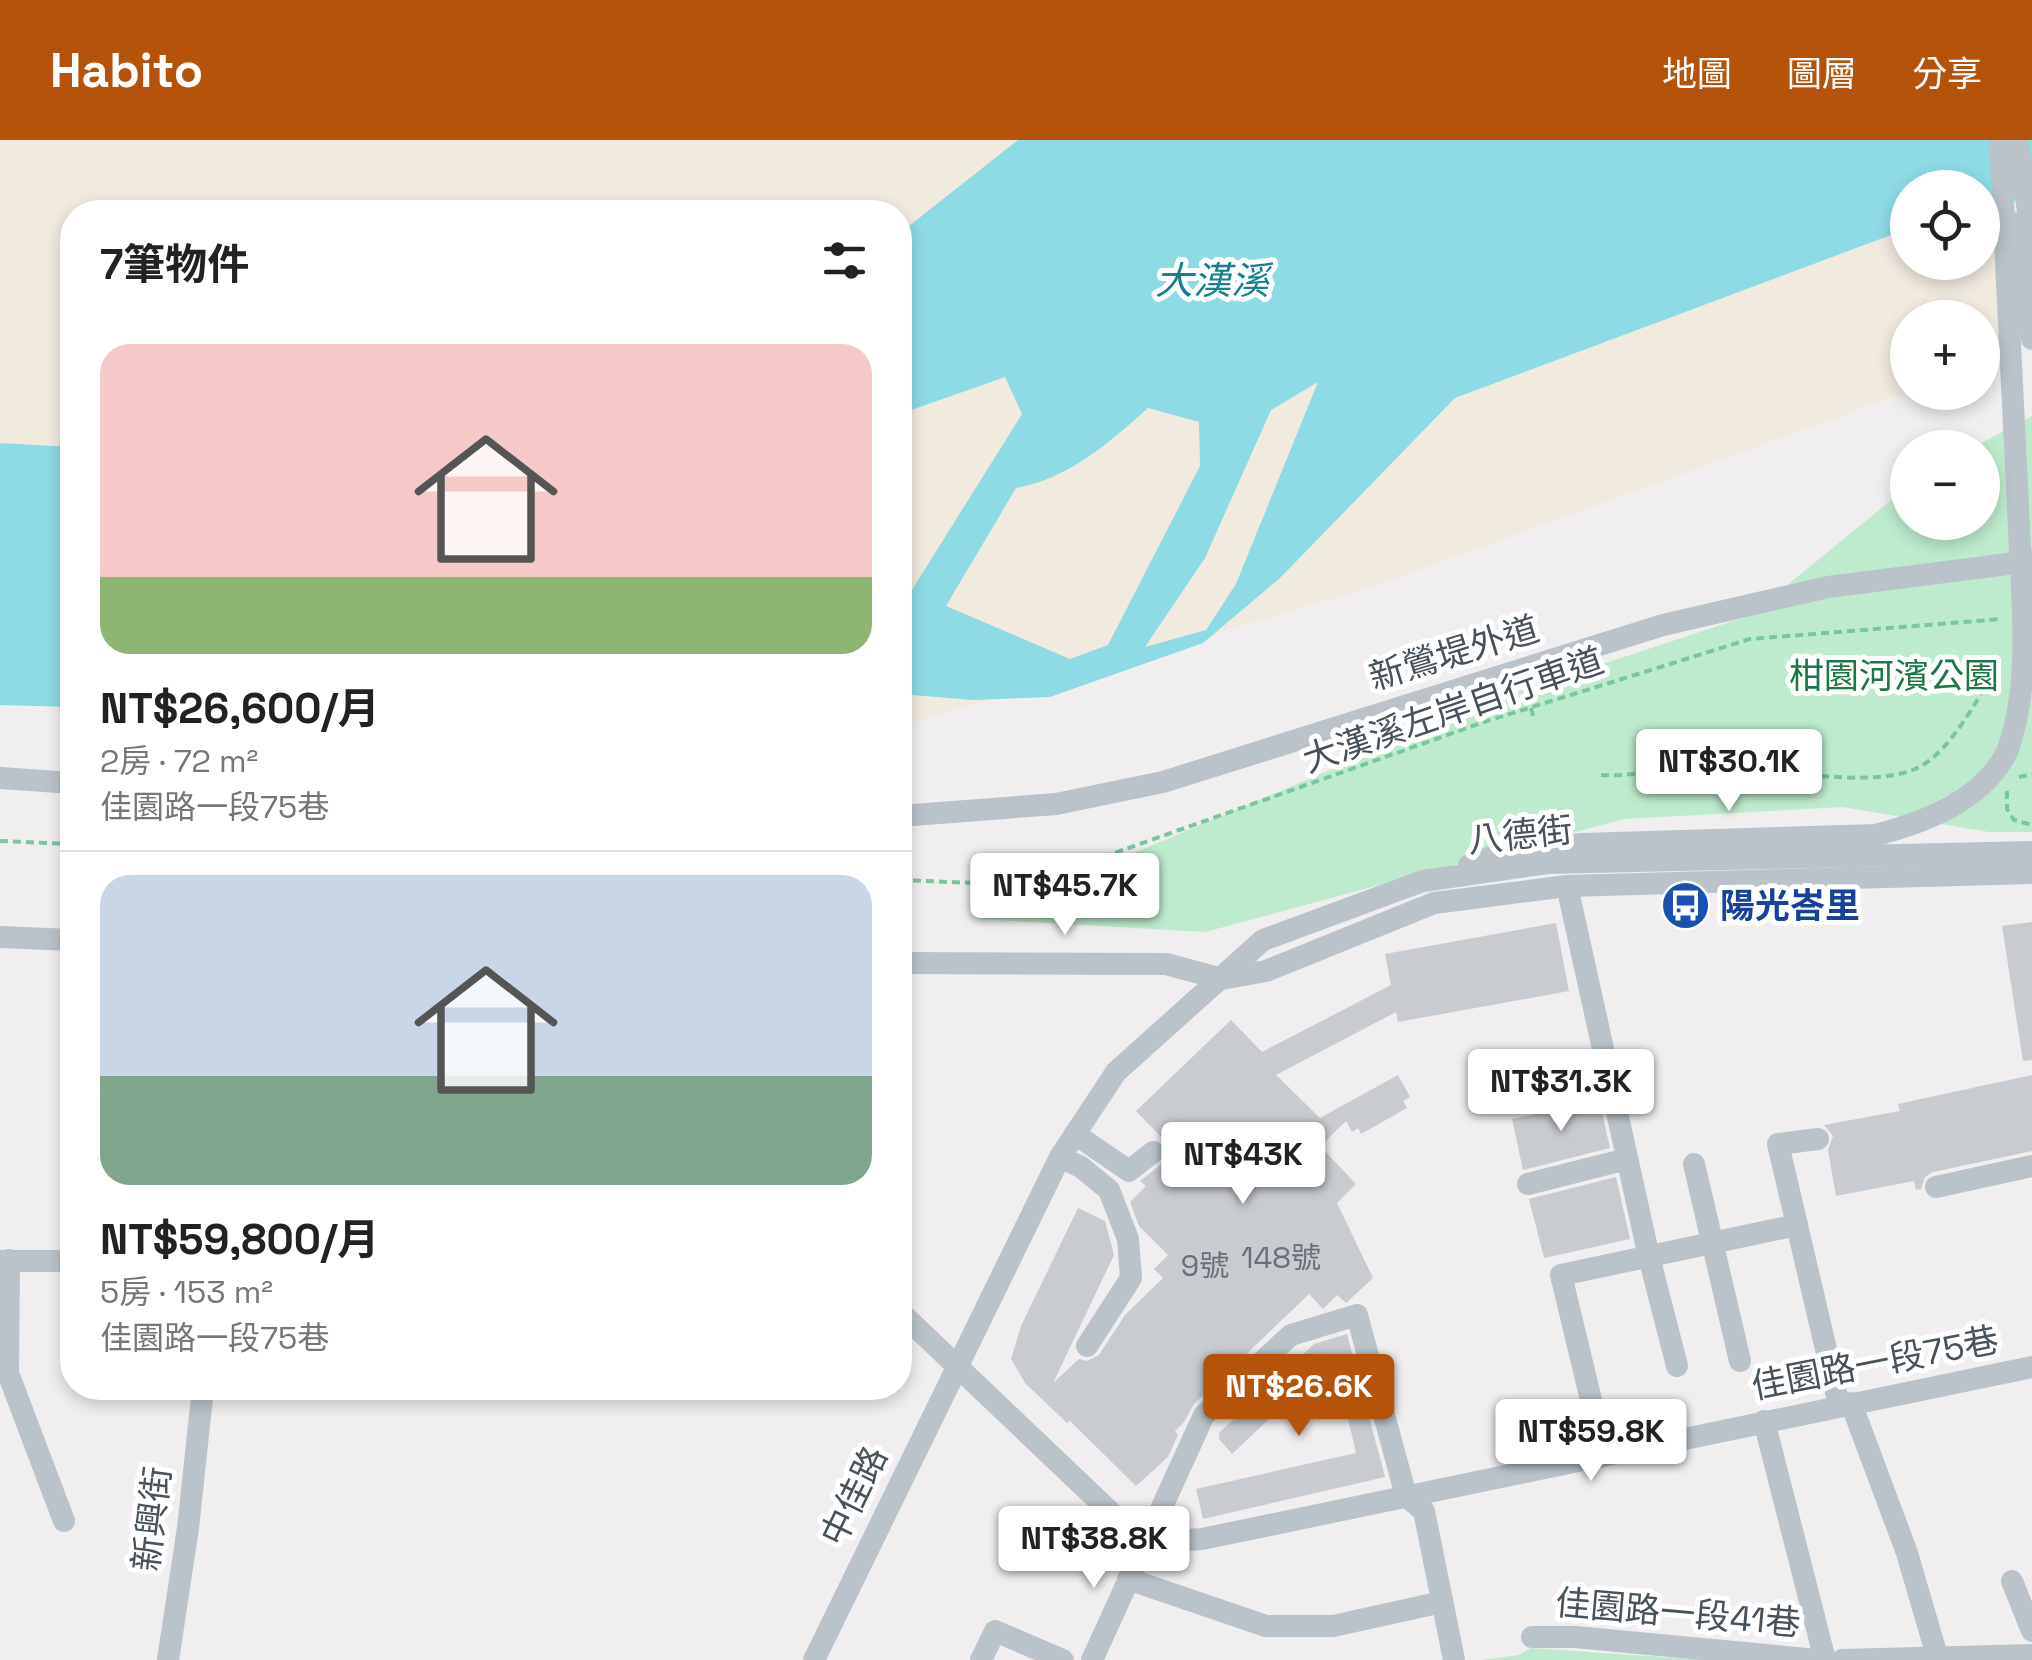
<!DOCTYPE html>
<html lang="zh-TW">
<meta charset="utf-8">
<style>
body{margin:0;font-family:"Space Grotesk","Noto Sans TC",sans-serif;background:#f2f2f2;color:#222;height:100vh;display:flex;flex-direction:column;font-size:38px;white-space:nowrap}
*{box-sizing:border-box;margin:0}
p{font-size:32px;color:#767676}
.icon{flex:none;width:55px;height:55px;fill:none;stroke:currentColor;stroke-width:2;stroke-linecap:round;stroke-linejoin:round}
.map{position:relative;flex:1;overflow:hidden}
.panel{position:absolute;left:60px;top:60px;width:852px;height:1200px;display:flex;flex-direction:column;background:#fff;border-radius:40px;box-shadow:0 5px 15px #0003}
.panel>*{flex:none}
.fabs{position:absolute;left:1890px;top:30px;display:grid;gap:20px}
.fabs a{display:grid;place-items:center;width:110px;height:110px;border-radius:50%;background:#fff;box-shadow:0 5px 15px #0003;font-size:50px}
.price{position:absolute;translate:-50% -85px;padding:0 22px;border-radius:10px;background:#fff;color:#222;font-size:32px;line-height:65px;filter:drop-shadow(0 2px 5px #0008)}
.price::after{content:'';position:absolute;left:50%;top:60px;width:30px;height:22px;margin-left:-15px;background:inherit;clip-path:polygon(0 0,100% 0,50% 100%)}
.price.selected{background:#b45309;color:#fff}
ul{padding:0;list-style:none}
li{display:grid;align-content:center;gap:20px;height:530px;padding:0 40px}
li+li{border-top:2px solid #e0e0e0}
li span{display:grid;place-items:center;height:310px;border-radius:30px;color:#555}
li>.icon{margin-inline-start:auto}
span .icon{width:180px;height:180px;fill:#fffc;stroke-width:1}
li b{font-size:42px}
h2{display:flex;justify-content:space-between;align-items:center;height:120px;padding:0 40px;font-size:42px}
header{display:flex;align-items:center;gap:60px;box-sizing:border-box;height:140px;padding:0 50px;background:#b45309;color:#fff}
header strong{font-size:48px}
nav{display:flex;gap:55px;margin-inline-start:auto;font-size:35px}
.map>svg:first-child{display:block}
</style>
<header>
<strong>Habito</strong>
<nav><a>地圖</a><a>圖層</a><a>分享</a></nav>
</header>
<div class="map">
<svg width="2032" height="1520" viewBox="0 0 2032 1520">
<rect width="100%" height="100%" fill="#f0eeee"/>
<g fill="#beebcd">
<path d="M2032 276V692H1989L1843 667 1624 679 1205 792 978 779 1500 558 1751 475 1907 347 1908 382H1982V308L1974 307Z"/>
<path d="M1531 1508 1708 1520H1481L1519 1515Z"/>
</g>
<path fill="#f1eadf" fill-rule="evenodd" d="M0 0H2032V201L1983 221 1982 178H1908L1907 252 1372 447 900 586V72H72V559L0 555ZM1908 48H1982V122H1908Z"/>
<g fill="#8edae5" fill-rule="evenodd">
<path d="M1018 0H2032V57L1983 68 1982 48H1908L1907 89 1455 258 1280 438 1203 503 1050 557 974 560 900 554V469L1022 274 1005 237 900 274V93ZM1318 242 1236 444 1206 490 1145 507 1205 418 1271 270ZM1148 268 1199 282 1200 326 1108 505 1070 519 946 466 1016 348C1068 339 1110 302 1148 268Z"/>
<path d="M0 303 72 307V567L0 565Z"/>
</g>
<g fill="#c8cbd0">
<path d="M2032 782V920L2023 921 2002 786Z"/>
<path d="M1556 783 1569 851 1398 882 1396 872 1276 935 1320 978 1398 935 1410 957 1403 961 1407 968 1361 994 1358 988 1352 992 1346 981 1320 1006 1356 1044 1337 1063 1373 1138 1346 1163 1337 1155 1323 1169 1309 1154 1194 1264 1184 1282 1175 1291 1178 1295 1168 1317 1136 1346 1070 1281 1067 1283 1025 1243 1011 1219 1021 1186 1078 1068 1105 1081 1114 1115 1053 1243 1079 1219 1087 1221 1099 1215 1125 1175 1163 1138 1154 1129 1168 1115 1139 1086 1130 1062 1146 1046 1140 1041 1163 1023 1171 1007 1136 971 1231 880 1262 912 1391 845 1385 814Z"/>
<path d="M2032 935V1011L1933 1032 1925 1037 1921 1049 1916 1050 1914 1041 1836 1056 1828 1010 1833 996 1824 985 1900 971 1898 964Z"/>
<path d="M1599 960 1610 1008 1523 1030 1512 979Z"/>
<path d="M1616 1037 1630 1099 1544 1118 1529 1059Z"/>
<path d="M1347 1194 1385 1337 1203 1379 1196 1349 1356 1313 1334 1218 1232 1314 1219 1299V1293L1314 1204Z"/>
</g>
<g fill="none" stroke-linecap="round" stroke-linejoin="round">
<g stroke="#79c79b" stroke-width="4" stroke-dasharray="8 5" stroke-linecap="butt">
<path d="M1531 568 1534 579"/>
<path d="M1601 635C1635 637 1667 627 1701 626 1759 624 1864 651 1915 629 1951 614 1979 554 2001 522"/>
<path d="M2019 637 2032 634"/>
<path d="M2007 651V669L2014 680 2032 685"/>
<path d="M0 701 72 704"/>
<path d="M1061 734 1145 743"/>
<path d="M900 740 1024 745 1484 582 1750 499 2002 479"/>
</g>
<g stroke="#bac3ca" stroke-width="22">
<path d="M2017 0 2032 96"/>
<path d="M2019 83 2032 199"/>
<path d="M0 638 72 643"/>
<path d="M900 676 1056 664 1163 642 1663 485 1828 447 2032 421"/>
<path d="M1469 725 1499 714 1583 704 1876 695C1925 682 1982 661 2007 612 2032 544 2022 461 2019 388 2012 259 2007 129 2000 0"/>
<path d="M1567 746 1649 1117 1677 1226"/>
<path d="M0 797 72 800"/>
<path d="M900 823 1166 824 1222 839 1266 831 1434 763 1567 746 2032 733"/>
<path d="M1075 994 1129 1031 1153 1012"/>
<path d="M1818 999 1778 1004 1839 1265"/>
<path d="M1060 1017 1081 1027 1109 1050 1128 1099 1131 1138 1087 1206"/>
<path d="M1694 1024 1740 1221"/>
<path d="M1528 1044 1627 1019"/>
<path d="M1936 1047 2032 1026"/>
<path d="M9 1120 8 1233 64 1381"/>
<path d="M0 1121H72"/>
<path d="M900 1172 1143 1403"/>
<path d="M1851 1263 1907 1413 1937 1516"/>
<path d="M1764 1281 1825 1520"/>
<path d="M1604 1314 1561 1135 1797 1085"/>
<path d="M1143 1403 1202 1399 2032 1227"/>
<path d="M1128 1439 1266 1486H1333L1442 1462"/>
<path d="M2012 1441 2032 1491"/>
<path d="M1532 1497H1575L1818 1520"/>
<path d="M168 1520 188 1388 203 1248"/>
<path d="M814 1520 1060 1017 1116 932 1263 800 1423 741 1548 723 2032 712"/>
<path d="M981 1520 995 1491 1063 1520"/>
<path d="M1092 1520 1204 1275 1291 1195 1357 1175 1406 1356 1424 1371 1454 1520"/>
<path d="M1842 1520 2032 1515"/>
</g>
</g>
<defs>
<symbol id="bus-disc" viewBox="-11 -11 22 22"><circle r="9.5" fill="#1a4fb4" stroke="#fff"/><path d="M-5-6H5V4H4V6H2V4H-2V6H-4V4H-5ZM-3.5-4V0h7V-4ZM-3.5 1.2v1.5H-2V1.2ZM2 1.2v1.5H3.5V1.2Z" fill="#fff"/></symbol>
</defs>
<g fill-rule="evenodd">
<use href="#bus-disc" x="1658" y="738" width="55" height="55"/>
</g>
<g text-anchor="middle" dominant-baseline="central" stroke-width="10" stroke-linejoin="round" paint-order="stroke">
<g font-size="30" fill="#677078">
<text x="1281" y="1117">148號</text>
<text x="1205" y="1125">9號</text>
</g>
<g font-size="35" fill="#47525a" stroke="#fff">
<text transform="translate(1454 513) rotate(-17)">新鶯堤外道</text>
<text transform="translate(1453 570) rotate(-19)">大漢溪左岸自行車道</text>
<text transform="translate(1520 695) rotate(-6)">八德街</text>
<text transform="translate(1875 1223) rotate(-11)">佳園路一段75巷</text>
<text transform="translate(854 1356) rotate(-64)">中佳路</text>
<text transform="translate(152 1379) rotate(-83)">新興街</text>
<text transform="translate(1678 1473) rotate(5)">佳園路一段41巷</text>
</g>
<g font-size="35" fill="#1d7643" stroke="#fff">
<text x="1894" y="536">柑園河濱公園</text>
</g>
<g font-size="35" font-weight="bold" fill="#164399" stroke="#fff" text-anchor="start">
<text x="1720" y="766">陽光峇里</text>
</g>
<g font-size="38" font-style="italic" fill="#167f90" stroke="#fff">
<text x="1212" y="141">大漢溪</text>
</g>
</g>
</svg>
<div class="fabs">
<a><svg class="icon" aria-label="locate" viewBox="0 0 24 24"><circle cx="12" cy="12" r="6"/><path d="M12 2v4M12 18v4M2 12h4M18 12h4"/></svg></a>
<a>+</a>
<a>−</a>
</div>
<b class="price" style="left:1729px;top:674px">NT$30.1K</b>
<b class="price" style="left:1065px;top:798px">NT$45.7K</b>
<b class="price" style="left:1561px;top:994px">NT$31.3K</b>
<b class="price" style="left:1243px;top:1067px">NT$43K</b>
<b class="price selected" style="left:1299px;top:1299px">NT$26.6K</b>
<b class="price" style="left:1591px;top:1344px">NT$59.8K</b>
<b class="price" style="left:1094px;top:1451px">NT$38.8K</b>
<section class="panel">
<h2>7筆物件<svg class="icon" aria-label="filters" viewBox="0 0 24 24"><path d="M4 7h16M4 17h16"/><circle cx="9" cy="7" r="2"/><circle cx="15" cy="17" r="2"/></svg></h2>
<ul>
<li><span style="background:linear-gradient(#f6c9c9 75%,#8fb573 0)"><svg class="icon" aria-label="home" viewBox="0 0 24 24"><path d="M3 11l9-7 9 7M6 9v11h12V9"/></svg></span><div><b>NT$26,600/月</b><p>2房 · 72 m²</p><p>佳園路一段75巷</p></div></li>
<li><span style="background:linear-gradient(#c9d6e8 65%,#7fa58c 0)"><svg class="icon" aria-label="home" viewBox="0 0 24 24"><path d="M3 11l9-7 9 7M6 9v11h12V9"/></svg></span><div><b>NT$59,800/月</b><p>5房 · 153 m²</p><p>佳園路一段75巷</p></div></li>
</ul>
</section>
</div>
